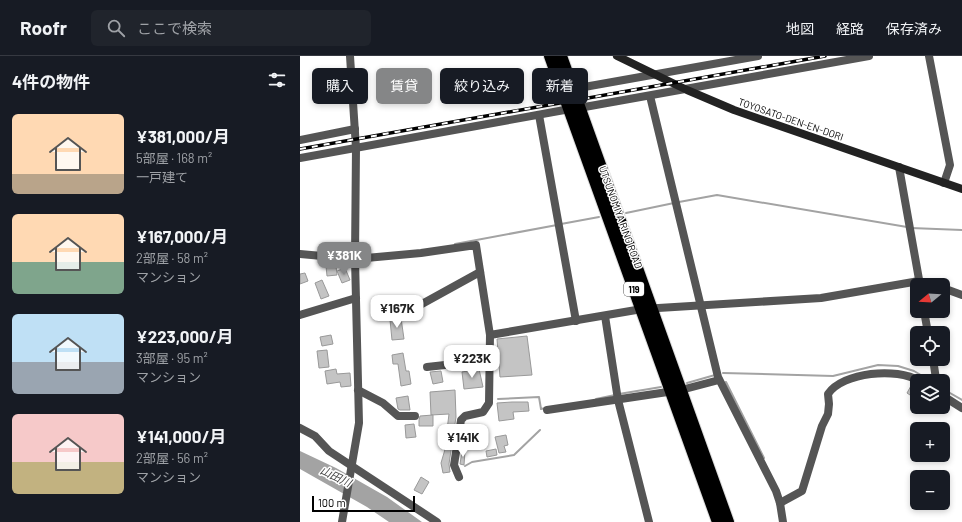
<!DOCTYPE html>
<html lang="ja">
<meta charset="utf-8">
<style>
body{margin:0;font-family:Barlow,"Noto Sans JP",sans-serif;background:#20242c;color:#f1f3f6;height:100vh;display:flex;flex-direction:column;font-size:15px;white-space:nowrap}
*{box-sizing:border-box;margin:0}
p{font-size:13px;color:#9ea1a6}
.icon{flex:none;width:22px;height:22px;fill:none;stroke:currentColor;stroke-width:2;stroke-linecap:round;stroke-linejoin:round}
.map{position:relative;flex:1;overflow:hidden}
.details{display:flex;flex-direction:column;background:#171b24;width:300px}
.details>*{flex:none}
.guide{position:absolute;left:12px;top:12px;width:380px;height:36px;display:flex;gap:8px}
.needle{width:26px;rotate:252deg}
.controls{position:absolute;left:610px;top:222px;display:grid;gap:8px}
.controls a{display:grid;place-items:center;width:40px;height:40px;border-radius:6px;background:#171b24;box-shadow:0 2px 6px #0003;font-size:20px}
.scale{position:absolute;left:12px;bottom:10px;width:103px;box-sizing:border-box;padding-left:4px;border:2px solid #000;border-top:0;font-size:11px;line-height:14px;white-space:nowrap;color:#000;-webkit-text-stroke:3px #fff;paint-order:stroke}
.price{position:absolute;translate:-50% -34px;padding:0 9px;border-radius:8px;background:#fff;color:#222;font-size:13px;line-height:26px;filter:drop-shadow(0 1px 2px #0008)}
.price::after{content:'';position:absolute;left:50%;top:24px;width:12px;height:9px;margin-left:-6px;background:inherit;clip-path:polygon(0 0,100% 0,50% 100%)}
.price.on{background:#858687;color:#fff}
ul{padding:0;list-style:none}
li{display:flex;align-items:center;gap:12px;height:100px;padding:0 12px}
li span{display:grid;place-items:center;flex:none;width:112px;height:80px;border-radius:6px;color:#555}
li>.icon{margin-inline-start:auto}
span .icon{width:48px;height:48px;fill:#fffc;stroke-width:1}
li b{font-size:17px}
h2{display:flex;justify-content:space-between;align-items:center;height:48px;padding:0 12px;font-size:17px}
.tag{padding:0 14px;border-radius:6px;background:#171b24;box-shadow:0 2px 6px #0003;font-size:14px;line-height:36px}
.tag.on{background:#858687;color:#fff}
header{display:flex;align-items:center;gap:24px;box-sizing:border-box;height:56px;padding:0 20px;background:#171b24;border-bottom:1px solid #363941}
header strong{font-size:19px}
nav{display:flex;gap:22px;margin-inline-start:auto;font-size:14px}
.search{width:280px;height:36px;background:#20242c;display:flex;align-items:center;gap:10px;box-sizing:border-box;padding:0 14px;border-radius:6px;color:#9ea1a6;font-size:15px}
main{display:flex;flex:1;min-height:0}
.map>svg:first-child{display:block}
</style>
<header>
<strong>Roofr</strong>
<div class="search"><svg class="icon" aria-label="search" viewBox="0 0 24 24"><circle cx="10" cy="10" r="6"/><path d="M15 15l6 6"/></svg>ここで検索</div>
<nav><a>地図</a><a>経路</a><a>保存済み</a></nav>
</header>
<main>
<section class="details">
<h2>4件の物件<svg class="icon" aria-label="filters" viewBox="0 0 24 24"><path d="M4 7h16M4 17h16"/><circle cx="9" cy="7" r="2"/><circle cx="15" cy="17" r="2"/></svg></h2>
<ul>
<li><span style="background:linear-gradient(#ffd9b3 75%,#b9a48a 0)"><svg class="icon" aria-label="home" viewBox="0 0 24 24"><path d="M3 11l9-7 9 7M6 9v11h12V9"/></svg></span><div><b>¥381,000/月</b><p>5部屋 · 168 m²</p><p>一戸建て</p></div></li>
<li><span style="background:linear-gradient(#ffd9b3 60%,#7fa58c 0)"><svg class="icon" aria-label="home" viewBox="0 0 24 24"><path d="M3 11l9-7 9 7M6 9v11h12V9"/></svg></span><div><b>¥167,000/月</b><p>2部屋 · 58 m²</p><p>マンション</p></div></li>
<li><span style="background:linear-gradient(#bfe0f5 60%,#9aa5b1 0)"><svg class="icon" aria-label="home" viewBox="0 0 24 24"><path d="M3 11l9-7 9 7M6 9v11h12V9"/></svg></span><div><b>¥223,000/月</b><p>3部屋 · 95 m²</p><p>マンション</p></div></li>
<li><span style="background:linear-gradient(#f6c9c9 60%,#c2b280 0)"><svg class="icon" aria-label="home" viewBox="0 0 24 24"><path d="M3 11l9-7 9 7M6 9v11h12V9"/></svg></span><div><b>¥141,000/月</b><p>2部屋 · 56 m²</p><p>マンション</p></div></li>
</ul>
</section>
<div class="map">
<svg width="662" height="466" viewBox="0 0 662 466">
<rect width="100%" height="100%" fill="#fff"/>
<path fill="#a3a3a3" d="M0 395 36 412 87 441 122 466H89L67 451 0 413Z"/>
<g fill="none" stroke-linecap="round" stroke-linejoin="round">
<g stroke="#a3a3a3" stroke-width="2">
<path d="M379 146 417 139 607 171"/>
<path d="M326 157 374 147"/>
<path d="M261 168 299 161"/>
<path d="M611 172 662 174"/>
<path d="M155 188 257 169"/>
<path d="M423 317 533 320 578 309 598 310 614 315 631 325"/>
<path d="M621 322 625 325"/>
<path d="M426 326 464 402"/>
<path d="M387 327 415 319"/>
<path d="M643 333 662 344"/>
<path d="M319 338 361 331"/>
<path d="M198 343 239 341 241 353 246 352"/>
<path d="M296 343 315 339"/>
<path d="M165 410 172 406 214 399 240 374"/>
</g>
</g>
<g fill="#c4c4c4" stroke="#999">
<path d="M26 210H36L37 219 27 220Z"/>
<path d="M45 212 50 224 42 227 37 215Z"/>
<path d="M5 217 8 225 0 228V218Z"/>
<path d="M22 224 29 240 21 243 15 227Z"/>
<path d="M109 240 110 248 98 250 97 241Z"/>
<path d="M101 262 104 283 92 284 90 264Z"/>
<path d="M31 279 33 288 22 290 20 281Z"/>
<path d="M227 280 232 319 200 321 197 283Z"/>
<path d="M27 294 29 311 19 312 17 295Z"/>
<path d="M103 297 106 315H109L111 328 101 330 98 308H93L92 299Z"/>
<path d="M36 313 37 318 50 317 51 330 41 331 40 326 27 328 25 315Z"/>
<path d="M179 313 183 331 164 333 162 316Z"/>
<path d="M141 315 143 326 133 328 130 316Z"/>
<path d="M612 328 617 330V334L613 341 607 337Z"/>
<path d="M155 334 156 361 149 408 150 416 143 417 141 407 146 390H145L149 358 131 359 130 336Z"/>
<path d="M108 340 110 354H100L98 353 96 342Z"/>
<path d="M212 346H228L229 355 213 356 214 363 199 365 197 347Z"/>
<path d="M133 359V370H119V364L120 360Z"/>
<path d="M114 368 116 381 106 382 105 369Z"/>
<path d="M206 379 208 389 204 390 206 396 199 397 195 381Z"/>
<path d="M196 393 197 399 187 401 186 395Z"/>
<path d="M162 395H165L164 409 160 408Z"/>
<path d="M121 421 129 426 122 438 114 434Z"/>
</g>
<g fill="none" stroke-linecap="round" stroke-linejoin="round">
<defs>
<g id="highway">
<path d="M250 0 418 466"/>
<path d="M261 0 428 466"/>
</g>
</defs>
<use href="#highway" stroke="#dbdbdb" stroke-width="14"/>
<g stroke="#555" stroke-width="8">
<path d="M629 0 650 109 644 127"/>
<path d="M273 33 458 0"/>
<path d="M350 40 418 321 476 435 480 447 483 466"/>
<path d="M279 52 569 0"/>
<path d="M239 59 276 265"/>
<path d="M0 84 55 73"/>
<path d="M0 102 270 53"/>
<path d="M599 111 620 229"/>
<path d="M0 198 55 203 121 197 176 189 190 279 342 253 521 242 619 225 634 229"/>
<path d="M643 232 662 239"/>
<path d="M111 254 180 216"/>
<path d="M624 255 628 277"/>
<path d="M0 259 56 242"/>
<path d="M305 260 318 344 349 466"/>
<path d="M633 303 636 323"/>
<path d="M127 311 190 304"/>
<path d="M58 334 83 347 98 360H115"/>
<path d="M643 340 662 352"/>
<path d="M247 354 381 334 419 324"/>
<path d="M0 372 15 380 29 395 137 466"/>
<path d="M159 421 154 409 161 364 165 360 183 356 189 347 190 279"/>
<path d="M480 447 502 435 522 370 528 358 529 348 528 338C543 316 597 311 619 325"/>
<path d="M42 466 59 367 55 203 56 92 50 0"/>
</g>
<path stroke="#222" stroke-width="8" d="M317 0 387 34 434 54 662 133"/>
<use href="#highway" stroke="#000" stroke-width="12"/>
<defs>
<path id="rail" d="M0 93 525 0"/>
</defs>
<use href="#rail" stroke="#000" stroke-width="3.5"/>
<use href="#rail" stroke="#fff" stroke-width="2" stroke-dasharray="6" stroke-linecap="butt"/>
</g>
<g text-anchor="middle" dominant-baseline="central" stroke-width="3" stroke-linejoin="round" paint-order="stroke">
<rect fill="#fff" stroke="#4c4c4c" stroke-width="1" x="324" y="226" width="20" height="14" rx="3"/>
<g font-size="9" font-weight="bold" fill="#000">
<text x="334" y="233">119</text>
</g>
<g font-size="10" fill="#000" stroke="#fff">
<text transform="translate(491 63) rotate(19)">TOYOSATO-DEN-EN-DORI</text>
<text transform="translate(321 161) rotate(70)">UTSUNOMIYA RING ROAD</text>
</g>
<g font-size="11" font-style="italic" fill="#444" stroke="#fff">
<text transform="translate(36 420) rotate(25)">山田川</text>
</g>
</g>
</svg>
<div class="controls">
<a><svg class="needle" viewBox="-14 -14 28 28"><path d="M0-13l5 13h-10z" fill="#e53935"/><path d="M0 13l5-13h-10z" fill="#9ea1a6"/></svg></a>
<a><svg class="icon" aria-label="locate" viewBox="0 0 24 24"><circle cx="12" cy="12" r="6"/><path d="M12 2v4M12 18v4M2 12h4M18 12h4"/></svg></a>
<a><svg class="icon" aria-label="layers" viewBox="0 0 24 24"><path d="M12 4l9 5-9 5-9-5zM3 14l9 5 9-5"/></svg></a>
<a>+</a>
<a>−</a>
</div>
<div class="scale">100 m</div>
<b class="price on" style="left:44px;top:220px">¥381K</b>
<b class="price" style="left:97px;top:273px">¥167K</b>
<b class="price" style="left:172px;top:323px">¥223K</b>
<b class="price" style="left:163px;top:402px">¥141K</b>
<div class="guide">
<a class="tag">購入</a>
<a class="tag on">賃貸</a>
<a class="tag">絞り込み</a>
<a class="tag">新着</a>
</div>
</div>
</main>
